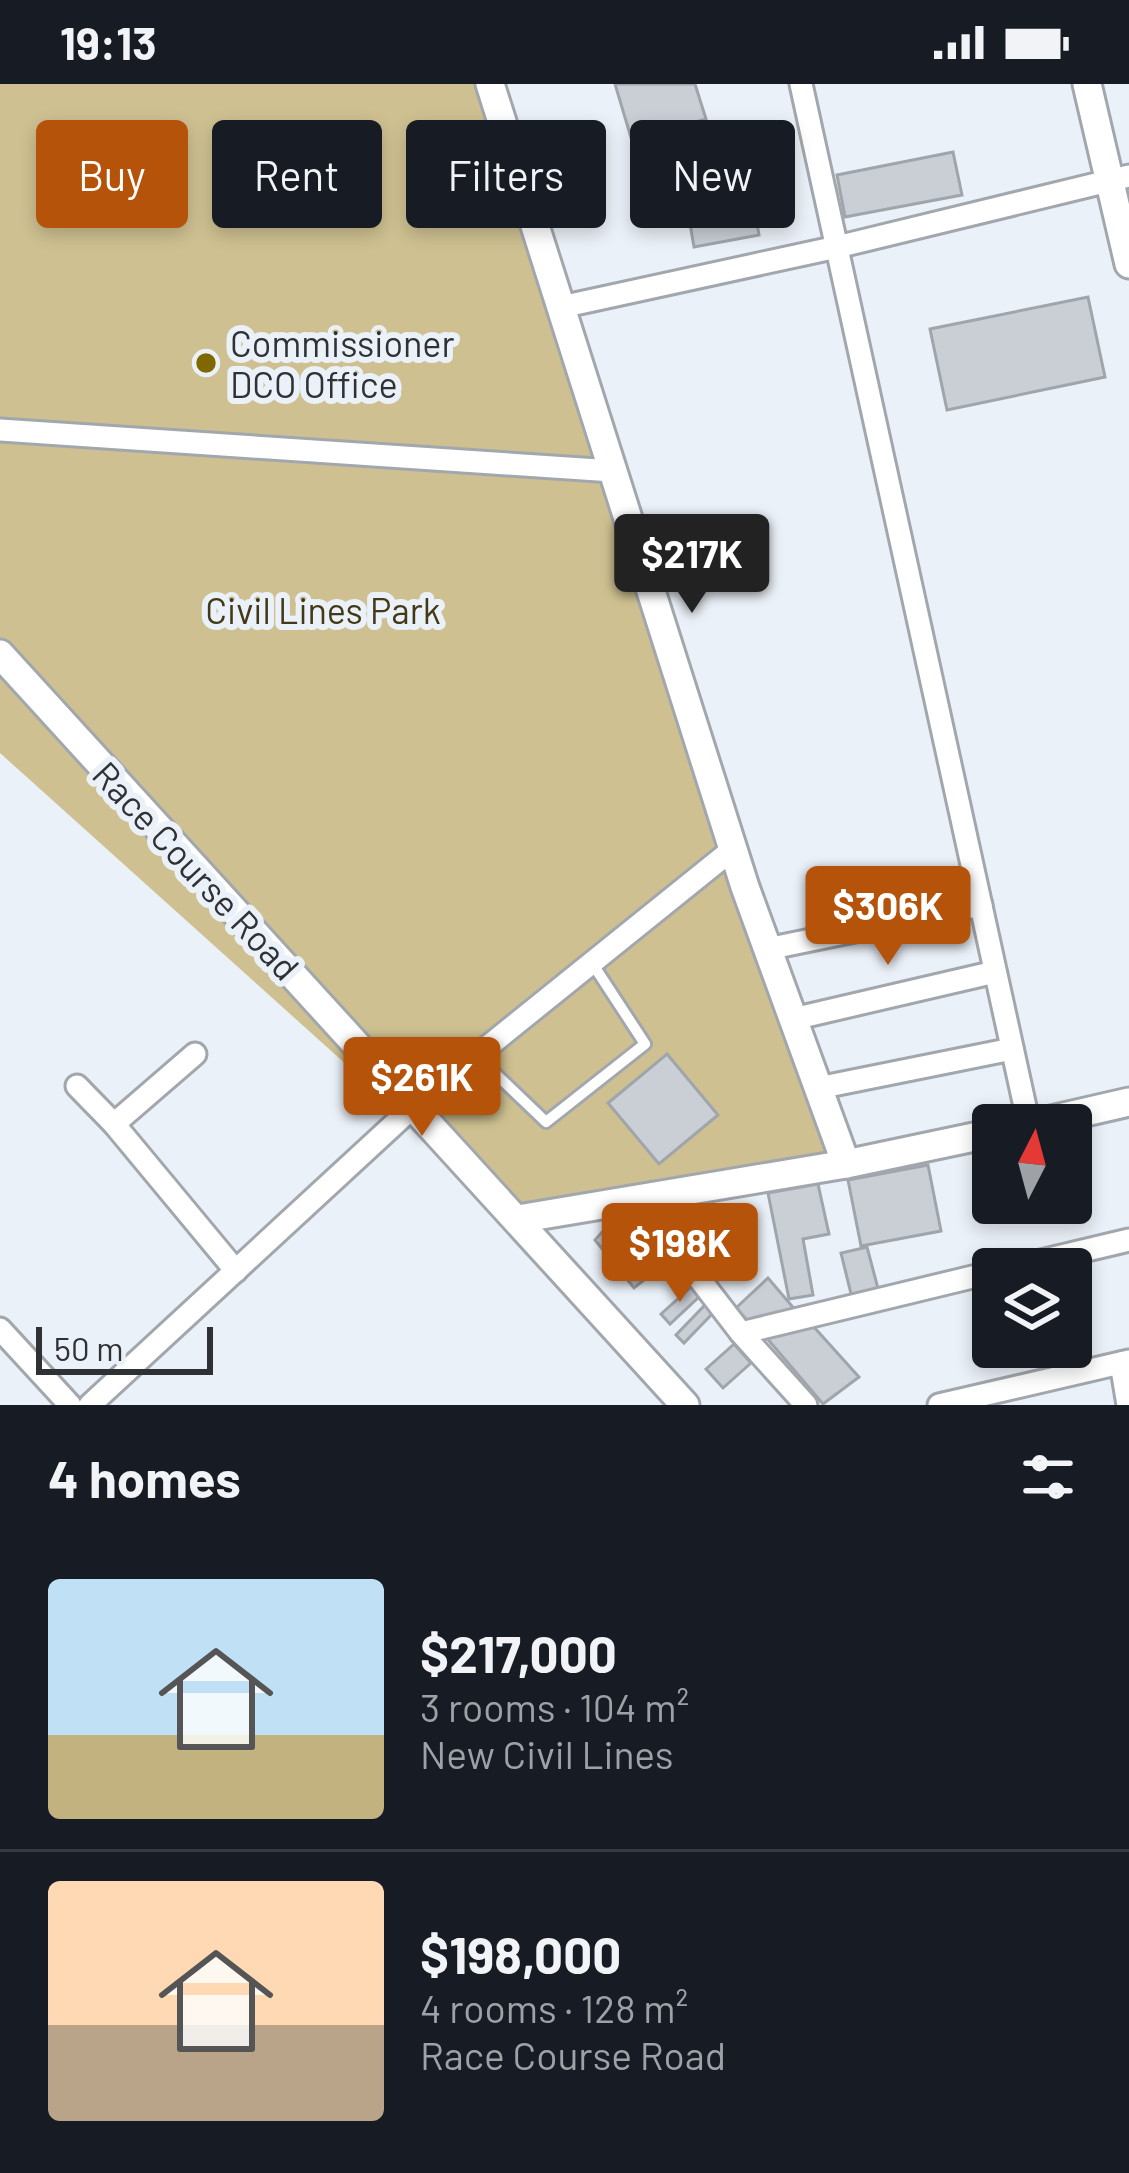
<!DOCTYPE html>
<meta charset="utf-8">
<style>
body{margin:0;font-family:Barlow,sans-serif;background:#20242c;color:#f1f3f6;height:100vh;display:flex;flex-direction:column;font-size:45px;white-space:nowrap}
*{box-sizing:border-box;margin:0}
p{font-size:39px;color:#9ea1a6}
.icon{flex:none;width:66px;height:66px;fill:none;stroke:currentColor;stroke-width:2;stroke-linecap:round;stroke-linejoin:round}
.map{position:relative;height:1321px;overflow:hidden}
.sheet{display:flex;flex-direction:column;background:#171b24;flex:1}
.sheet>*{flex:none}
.guide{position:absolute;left:36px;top:36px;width:1059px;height:108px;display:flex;gap:24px}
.needle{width:78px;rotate:6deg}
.fabs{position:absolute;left:972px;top:1020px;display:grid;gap:24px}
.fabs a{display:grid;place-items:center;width:120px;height:120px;border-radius:12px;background:#171b24;box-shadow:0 6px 18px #0003;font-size:60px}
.scale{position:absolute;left:36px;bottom:30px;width:177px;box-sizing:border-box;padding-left:12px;border:6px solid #2f3134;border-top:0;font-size:33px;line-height:42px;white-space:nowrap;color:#2f3134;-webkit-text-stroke:9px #ebf1f8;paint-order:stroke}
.price{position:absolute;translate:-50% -102px;padding:0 27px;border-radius:12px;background:#b45309;color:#fff;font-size:39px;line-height:78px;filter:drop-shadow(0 3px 6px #0008)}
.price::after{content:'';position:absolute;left:50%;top:72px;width:36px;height:27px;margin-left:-18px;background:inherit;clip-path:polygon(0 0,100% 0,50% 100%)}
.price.selected{background:#222;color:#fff}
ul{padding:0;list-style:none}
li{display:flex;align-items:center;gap:36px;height:300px;padding:0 48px}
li+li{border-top:3px solid #363941}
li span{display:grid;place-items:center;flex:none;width:336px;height:240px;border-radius:12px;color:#555}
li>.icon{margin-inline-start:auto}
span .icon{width:144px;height:144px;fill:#fffc;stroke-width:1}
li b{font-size:51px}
h2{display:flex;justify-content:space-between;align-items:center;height:144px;padding:0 48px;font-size:51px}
.tag{padding:0 42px;border-radius:12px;background:#171b24;box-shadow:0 6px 18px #0003;font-size:42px;line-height:108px}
.tag.selected{background:#b45309;color:#fff}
.status{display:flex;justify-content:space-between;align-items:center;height:84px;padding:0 60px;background:#171b24;direction:ltr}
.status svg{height:33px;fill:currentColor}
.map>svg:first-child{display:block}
</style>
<div class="status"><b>19:13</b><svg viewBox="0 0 49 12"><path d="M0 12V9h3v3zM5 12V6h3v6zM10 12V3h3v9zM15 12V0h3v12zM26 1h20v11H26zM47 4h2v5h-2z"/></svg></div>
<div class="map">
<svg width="1129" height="1321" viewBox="0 0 1129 1321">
<rect width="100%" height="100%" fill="#ebf1f8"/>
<path fill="#cec091" d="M0 0H492L846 1080 518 1135 0 669Z"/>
<g fill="#cacfd6" stroke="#9fa5ab" stroke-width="3">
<path d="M615 0H695L706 35 632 57Z"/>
<path d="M953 68 962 111 845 133 837 91Z"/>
<path d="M752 111 759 151 694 163 687 122Z"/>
<path d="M1088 213 1105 293 947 326 930 245Z"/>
<path d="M667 970 718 1031 659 1080 608 1019Z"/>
<path d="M928 1081 941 1147 861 1162 848 1096Z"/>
<path d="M818 1100 829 1150 803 1155 813 1211 789 1215 768 1109Z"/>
<path d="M719 1130 745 1169 713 1192 675 1142Z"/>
<path d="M639 1140 668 1177 634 1204 595 1156 605 1145Z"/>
<path d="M867 1163 880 1212 853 1218 841 1169Z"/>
<path d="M768 1194 797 1228 748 1237 736 1224Z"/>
<path d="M691 1203 700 1212 670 1240 661 1230Z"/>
<path d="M705 1221 713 1229 684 1259 676 1251Z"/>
<path d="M813 1242 859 1293 823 1320 765 1252Z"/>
<path d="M734 1260 751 1279 723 1304 706 1285Z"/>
</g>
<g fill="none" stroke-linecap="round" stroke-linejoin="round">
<defs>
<path id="service" d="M477 972 546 1038 645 960 592 879"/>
<g id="minor">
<path d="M801 0 1029 1041"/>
<path d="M561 223 837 163 1129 92"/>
<path d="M0 346 613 387"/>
<path d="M767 865 981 821"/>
<path d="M793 935 995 888"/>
<path d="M77 1002 114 1040 236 1187"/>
<path d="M818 1004 1012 965"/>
<path d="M114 1040 195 970"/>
<path d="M638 1115 741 1249 806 1321"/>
<path d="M1007 1185 1129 1156"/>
<path d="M0 1245 70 1321"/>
<path d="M741 1249 993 1188"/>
<path d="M1121 1279 1128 1321"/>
<path d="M90 1321 414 1022 733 765"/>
<path d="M939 1321 1129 1277"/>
</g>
<g id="tertiary">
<path d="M490 0 745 803 846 1080"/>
<path d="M1087 0 1129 180"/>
<path d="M0 570 685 1321"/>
<path d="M1029 1041 1129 1018"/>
<path d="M518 1135 846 1080 993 1049"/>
</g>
</defs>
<use href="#service" stroke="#a2a7ad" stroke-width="16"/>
<use href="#minor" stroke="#a2a7ad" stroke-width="27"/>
<use href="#tertiary" stroke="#a2a7ad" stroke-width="33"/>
<use href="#service" stroke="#fff" stroke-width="10"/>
<use href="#minor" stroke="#fff" stroke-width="21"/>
<use href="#tertiary" stroke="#fff" stroke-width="27"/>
</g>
<circle fill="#806800" stroke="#ebf1f8" stroke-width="4.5" cx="206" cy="279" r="12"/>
<g text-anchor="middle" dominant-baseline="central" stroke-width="12" stroke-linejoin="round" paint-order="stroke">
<g font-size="36" fill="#2f3134" stroke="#ebf1f8" text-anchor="start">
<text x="230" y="258">Commissioner<tspan x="230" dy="41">DCO Office</tspan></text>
</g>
<g font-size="36" fill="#433916" stroke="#ebf1f8">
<text x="323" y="525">Civil Lines Park</text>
</g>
<g font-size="36" fill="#2f3134" stroke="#ebf1f8">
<text transform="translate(197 786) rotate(47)">Race Course Road</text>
</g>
</g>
</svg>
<div class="fabs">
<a><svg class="needle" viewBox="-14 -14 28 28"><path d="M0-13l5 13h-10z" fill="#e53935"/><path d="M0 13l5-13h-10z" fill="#9ea1a6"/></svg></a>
<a><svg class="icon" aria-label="layers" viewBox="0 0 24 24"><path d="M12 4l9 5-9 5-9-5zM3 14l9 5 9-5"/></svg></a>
</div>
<div class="scale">50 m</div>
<b class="price selected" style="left:692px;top:532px">$217K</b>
<b class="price" style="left:888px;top:884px">$306K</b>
<b class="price" style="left:422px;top:1055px">$261K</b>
<b class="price" style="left:680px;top:1221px">$198K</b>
<div class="guide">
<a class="tag selected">Buy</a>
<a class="tag">Rent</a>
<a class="tag">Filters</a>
<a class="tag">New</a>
</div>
</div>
<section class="sheet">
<h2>4 homes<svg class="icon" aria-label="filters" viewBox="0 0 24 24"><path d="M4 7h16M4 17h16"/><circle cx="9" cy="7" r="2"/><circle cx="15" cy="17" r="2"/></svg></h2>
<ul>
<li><span style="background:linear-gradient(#bfe0f5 65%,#c2b280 0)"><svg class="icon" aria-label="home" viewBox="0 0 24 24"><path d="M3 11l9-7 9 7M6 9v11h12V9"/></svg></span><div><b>$217,000</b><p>3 rooms · 104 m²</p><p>New Civil Lines</p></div></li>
<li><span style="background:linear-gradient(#ffd9b3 60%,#b9a48a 0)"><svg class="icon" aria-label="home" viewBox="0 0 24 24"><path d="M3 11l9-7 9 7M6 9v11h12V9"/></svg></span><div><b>$198,000</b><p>4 rooms · 128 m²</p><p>Race Course Road</p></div></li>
</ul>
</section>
